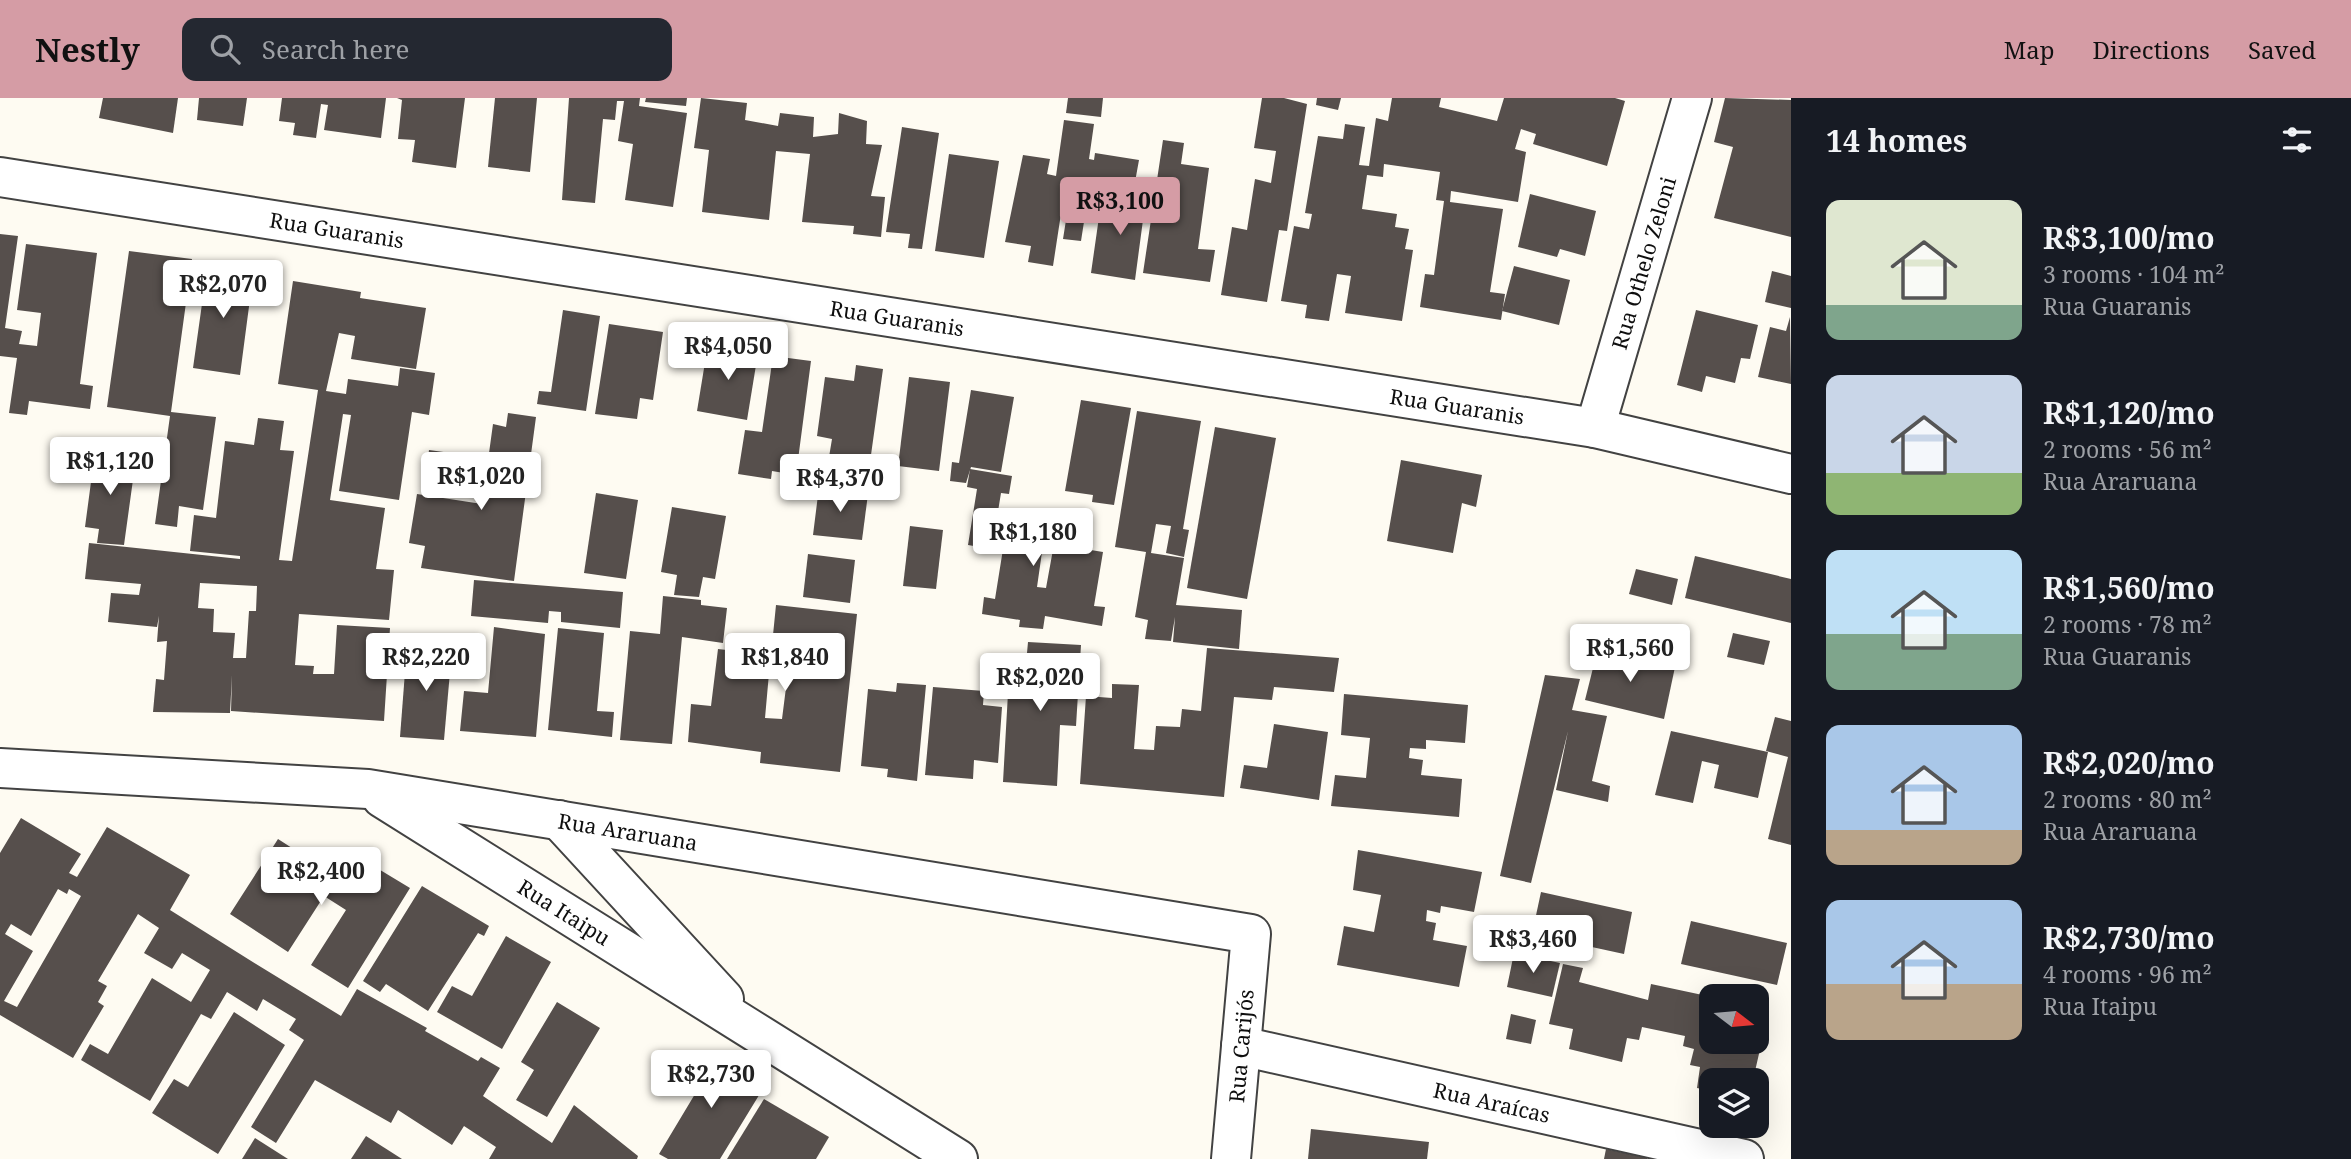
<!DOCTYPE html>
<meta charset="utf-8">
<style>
body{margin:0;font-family:"Noto Serif",serif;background:#242831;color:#f1f3f6;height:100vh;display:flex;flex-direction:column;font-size:26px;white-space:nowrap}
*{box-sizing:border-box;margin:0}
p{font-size:23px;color:#9ea1a6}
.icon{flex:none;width:38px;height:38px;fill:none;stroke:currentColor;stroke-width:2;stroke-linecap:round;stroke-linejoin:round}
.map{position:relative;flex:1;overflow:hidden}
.sheet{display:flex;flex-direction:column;background:#171b24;width:560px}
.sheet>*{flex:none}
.needle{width:46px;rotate:106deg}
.fabs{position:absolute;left:1699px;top:886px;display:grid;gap:14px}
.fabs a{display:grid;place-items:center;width:70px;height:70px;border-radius:14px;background:#171b24;box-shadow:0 7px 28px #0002;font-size:35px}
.price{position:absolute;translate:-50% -60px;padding:0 16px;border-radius:7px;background:#fff;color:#222;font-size:23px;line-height:46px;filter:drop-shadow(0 2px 4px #0008)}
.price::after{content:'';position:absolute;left:50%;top:42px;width:21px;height:16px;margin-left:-10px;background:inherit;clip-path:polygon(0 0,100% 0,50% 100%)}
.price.current{background:#d59ca5;color:#111}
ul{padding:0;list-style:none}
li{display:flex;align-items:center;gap:21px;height:175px;padding:0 35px}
li span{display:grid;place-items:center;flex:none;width:196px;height:140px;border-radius:14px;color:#555}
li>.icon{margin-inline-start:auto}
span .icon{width:84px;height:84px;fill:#fffc;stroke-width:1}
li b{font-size:30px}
h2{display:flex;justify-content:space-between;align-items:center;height:84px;padding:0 35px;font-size:30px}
header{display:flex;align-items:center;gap:42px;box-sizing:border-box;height:98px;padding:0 35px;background:#d59ca5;color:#111}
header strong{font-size:33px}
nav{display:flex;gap:38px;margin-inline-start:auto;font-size:24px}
.search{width:490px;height:63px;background:#242831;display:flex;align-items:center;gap:18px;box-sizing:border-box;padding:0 24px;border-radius:14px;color:#9ea1a6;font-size:26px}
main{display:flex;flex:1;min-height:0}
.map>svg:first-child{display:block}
</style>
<header>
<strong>Nestly</strong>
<div class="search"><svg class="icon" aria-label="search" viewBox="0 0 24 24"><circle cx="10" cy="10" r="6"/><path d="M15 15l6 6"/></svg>Search here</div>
<nav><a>Map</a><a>Directions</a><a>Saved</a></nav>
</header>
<main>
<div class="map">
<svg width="1791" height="1061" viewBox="0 0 1791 1061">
<rect width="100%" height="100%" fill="#fefbf2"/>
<g fill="#564f4c" fill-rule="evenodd">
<path d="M103 0H178L173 35 99 20Z"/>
<path d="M199 0H247L243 28 197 22Z"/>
<path d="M282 0H386L381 40 324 32 328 7 321 6 316 40 293 37 295 25 279 23Z"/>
<path d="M397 0H465L456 70 412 64 415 42 398 41 402 2Z"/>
<path d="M495 0H537L530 74 488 69Z"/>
<path d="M569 0H640L639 8 687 15 673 109 625 102 633 46 618 43 624 3H617L615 22 603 21 595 105 562 102Z"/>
<path d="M646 0H687L686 8 645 4Z"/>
<path d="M701 0 747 5 745 22 778 28 780 15 814 19 813 39 838 36 839 15 867 23 866 46 882 47 871 98 885 99 881 139 853 136 854 128 802 124 810 56 776 53 769 122 702 114 709 52 694 50Z"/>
<path d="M1068 0H1103L1101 19 1066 15Z"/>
<path d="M1262 0H1284L1307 6 1287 133 1279 132 1267 204 1221 197 1232 129 1247 132 1255 81 1271 85 1276 53 1254 50Z"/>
<path d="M1317 0H1341L1338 12 1316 7Z"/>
<path d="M1392 0H1441L1439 9 1497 23 1504 0H1615L1625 3 1607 68 1533 46 1536 36 1521 31 1515 51 1526 54 1518 104 1451 93 1450 104 1503 111 1490 194 1505 196 1501 222 1420 209 1425 176 1434 177 1444 103 1436 102 1440 74 1384 66 1383 79 1367 77 1362 111 1397 116 1395 129 1409 131 1405 151 1413 152 1402 223 1345 215 1351 178 1337 176 1329 223 1305 220 1307 207 1281 203 1294 128 1309 131 1312 116 1305 115 1318 38 1343 41 1345 26 1365 29 1359 67 1369 68 1376 20 1388 23Z"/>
<path d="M1725 0 1791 2V139L1714 120 1733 49 1714 44Z"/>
<path d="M1064 22 1094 26 1089 61 1094 62 1095 55 1139 62 1135 84 1091 79 1081 143 1063 141 1070 97 1064 96 1053 168 1028 164 1031 148 1005 144 1023 57 1050 61 1047 76 1056 78Z"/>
<path d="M902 29 939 35 922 151 908 150 910 136 886 134Z"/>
<path d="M1163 42 1184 45 1181 66 1209 70 1198 151 1215 152 1210 184 1143 175Z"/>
<path d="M949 56 999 63 984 160 935 153Z"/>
<path d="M1130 90 1147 92 1135 182 1091 175 1101 105 1126 109Z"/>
<path d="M1530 96 1596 113 1585 158 1560 151 1557 159 1518 149Z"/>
<path d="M0 136 18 138 5 230 22 233 19 246 37 248 41 215 17 212 26 146 97 155 80 286 93 288 90 311 29 303 27 317 9 315 17 260 0 258Z"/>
<path d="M129 153 192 161 171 314 216 319 203 412 179 408 177 429 155 426 170 318 107 309Z"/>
<path d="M208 163 233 165 232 175 253 178 240 277 193 270Z"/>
<path d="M1514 168 1570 182 1559 227 1502 213Z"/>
<path d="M1772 173 1791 178V210L1765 204Z"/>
<path d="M293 183 361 194 360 200 426 210 416 271 351 261 355 238 339 235 326 293 346 296 348 281 398 288 400 270 435 275 429 317 412 314 399 402 339 393 351 317 343 316 330 402 385 410 376 471 394 472 389 522 299 516 295 567 314 568 313 576H334L337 527 390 530 384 623 231 613 232 577 230 615 153 614 156 581 164 582 167 543 157 544 159 518 157 529 108 524 111 495 139 497 141 486 85 481 89 445 240 461V458L190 453 194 417 216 420 225 343 254 347 258 320 284 323 280 352 294 353 279 462 292 463 318 292 278 286ZM200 485 257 488 256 513H249L246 560H233L235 535 213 534 214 511 198 510Z"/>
<path d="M563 212 600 218 586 313 537 306 539 293 551 294Z"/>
<path d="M1696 212 1758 227 1750 261 1741 260 1735 285 1706 278 1702 294 1677 287Z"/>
<path d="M1790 219 1791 286 1758 279 1770 229 1786 233Z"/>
<path d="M609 226 663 234 653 302 640 300 637 321 595 316Z"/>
<path d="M708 246 758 255 747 322 697 313Z"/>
<path d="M773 258 811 263 796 377 772 373 771 381 738 376 745 332 762 334Z"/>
<path d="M856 267 883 271 870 364 829 359 832 341 817 338 825 279 854 283Z"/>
<path d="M909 279 950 284 939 373 898 368Z"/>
<path d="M971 292 1014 299 1001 374 971 369 966 385 950 383 952 364 959 365Z"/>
<path d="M1081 302 1131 310 1114 407 1092 404 1093 397 1065 393Z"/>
<path d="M1137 313 1201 323 1183 431 1189 432 1184 459 1166 455 1171 428 1156 426 1151 455 1184 460 1176 507 1242 512 1239 551 1173 544 1175 519 1171 543 1145 541 1148 522 1135 519 1146 454 1115 449Z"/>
<path d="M508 315 536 319 514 483 421 470 425 448 409 445 417 396 482 406 493 326 506 329Z"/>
<path d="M1215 329 1276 340 1247 501 1187 490Z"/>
<path d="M429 352 458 356 453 392 424 388Z"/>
<path d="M95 354 136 360 124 447 97 445 99 431 85 429Z"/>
<path d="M1401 362 1482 377 1476 409 1462 405 1453 455 1387 443Z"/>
<path d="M970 371 1012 378 1009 396 1001 395 994 438 1043 447 1037 489 1046 490 1054 446 1103 454 1094 508 1105 509 1102 528 1045 518 1043 531 1019 529 1020 522 982 516 984 499 995 501 1003 451 992 447 991 451 968 447 977 391 967 389Z"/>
<path d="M819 389 868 396 862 442 813 437Z"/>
<path d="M596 395 638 402 626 481 584 475Z"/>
<path d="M672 409 726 418 715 481 703 479 699 499 674 497 677 477 661 474Z"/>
<path d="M910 428 943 432 936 491 903 488Z"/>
<path d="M808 456 855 462 850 505 803 499Z"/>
<path d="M1695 458 1791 481V525L1685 500Z"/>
<path d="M1636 471 1678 481 1672 507 1629 496Z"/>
<path d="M474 482 623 494 620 530 561 524V514L549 513 548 525 471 518Z"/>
<path d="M663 498 701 502V507L727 510 723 545 682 539 672 646 620 642 630 533 660 536Z"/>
<path d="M776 507 857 516 840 674 760 665 761 654 688 644 691 606 711 608 718 551 771 557ZM770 564 789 566 782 621 765 620Z"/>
<path d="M494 529 545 536 536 639 460 633 464 593 488 595Z"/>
<path d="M558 530 604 535 597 613 614 614 612 639 548 632Z"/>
<path d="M1733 535 1770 543 1764 567 1727 559Z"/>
<path d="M1028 544 1081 547 1076 628 1060 627 1057 688 1003 684 1008 595 1067 599V586L1005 582 1006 565 1026 566Z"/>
<path d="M407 548 452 551 444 642 400 639Z"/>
<path d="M1207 550 1339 560 1334 594 1274 589 1272 602 1234 599 1224 699 1080 686 1086 598 1112 600V586L1139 587 1134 651 1154 652 1156 628 1180 629 1182 611 1201 613Z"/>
<path d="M1598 550 1675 569 1664 621 1585 602Z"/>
<path d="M1545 577 1580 581 1572 612 1607 618 1592 683 1610 688 1608 704 1556 692 1568 633 1531 785 1500 778Z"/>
<path d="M897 585 926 587 917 683 887 679 888 671 861 668 868 591 896 594Z"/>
<path d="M933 589 984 593 983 607 1002 609 998 665 974 662 973 681 925 677Z"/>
<path d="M1344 596 1468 607 1465 645 1426 642V651L1410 650 1409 660 1423 662 1421 677 1462 681 1459 719 1331 708 1335 677 1366 680 1370 640 1341 637Z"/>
<path d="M1775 619 1791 623V747L1768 741 1788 659 1766 653Z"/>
<path d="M1274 626 1328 634 1319 702 1240 690 1244 667 1267 670Z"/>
<path d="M1671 633 1768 654 1758 700 1714 690 1719 667 1702 663 1693 705 1655 697Z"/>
<path d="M21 720 81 756 69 775 77 779 107 729 190 777 170 812 248 861 341 918 357 891 427 930 425 933 478 963 481 959 500 970 483 998 552 1045 574 1007 638 1058 637 1061H489L496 1049 464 1028 452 1047 398 1012 391 1025 315 982 276 1045 251 1029 304 942 289 932 296 921 263 901 257 913 227 894 211 921 201 916 150 1003 81 962 90 946 108 956 152 880 191 904 210 872 182 855 172 871 144 855 159 830 138 816 98 883 107 888 98 904 104 908 73 960 0 917V755ZM58 791 67 796 69 791 81 798 17 909 4 903 33 853 5 836 11 826 31 838Z"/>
<path d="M278 741 320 768 316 774 332 787 352 755 410 790 348 890 311 867 346 812 324 798 288 854 230 816Z"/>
<path d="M1358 752 1482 774 1474 814 1441 808 1440 815 1427 812 1426 823 1436 825 1433 842 1467 848 1459 889 1337 867 1344 828 1374 834 1381 797 1353 792Z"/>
<path d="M422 788 489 828 484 838 478 835 428 913 386 886 380 894 363 883Z"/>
<path d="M1541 794 1632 814 1624 856 1532 836Z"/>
<path d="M1691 823 1787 845 1777 887 1681 866Z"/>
<path d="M506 838 551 864 502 951 437 914 452 888 472 898Z"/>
<path d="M1514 855 1560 865 1552 899 1507 889Z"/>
<path d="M1563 866 1583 870 1579 884 1648 902 1651 886 1712 899V943H1757V909L1769 912 1753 982H1712V993L1697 990 1700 969 1690 967 1694 951 1683 948 1685 938 1642 929 1639 942 1627 940 1622 964 1569 951 1573 931 1549 926Z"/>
<path d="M557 904 600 930 547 1019 516 1002 534 972 521 964Z"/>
<path d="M234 914 285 947 218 1056 152 1015 174 981 188 989Z"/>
<path d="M1511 916 1536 922 1531 946 1506 941Z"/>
<path d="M700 952 764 989 720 1061H668L659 1056 695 996 679 988Z"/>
<path d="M764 1001 829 1039 816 1061H727Z"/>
<path d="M1311 1031 1429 1044 1427 1061H1308Z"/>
<path d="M366 1038 402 1061H351Z"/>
<path d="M255 1040 288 1061H242Z"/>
<path d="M1606 1051 1647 1060V1061H1604Z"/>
</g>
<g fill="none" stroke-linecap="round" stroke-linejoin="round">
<defs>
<g id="minor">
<path id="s1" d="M0 79 1595 330 1791 376"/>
<path id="s2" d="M1595 330 1692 0"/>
<path id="s3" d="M0 670 368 691 1251 836 1231 1061"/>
<path id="s4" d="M382 700 958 1061"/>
<path d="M559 722 724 901"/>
<path id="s5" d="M1241 948 1744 1061"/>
</g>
</defs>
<use href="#minor" stroke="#424242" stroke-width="42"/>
<use href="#minor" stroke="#fff" stroke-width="38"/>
</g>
<g text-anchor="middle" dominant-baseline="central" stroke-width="7" stroke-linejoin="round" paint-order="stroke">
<g font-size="21" fill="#0f0f0f" stroke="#fff">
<text stroke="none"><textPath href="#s1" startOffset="341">Rua Guaranis</textPath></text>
<text stroke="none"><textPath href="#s2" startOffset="172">Rua Othelo Zeloni</textPath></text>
<text stroke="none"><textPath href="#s1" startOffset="908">Rua Guaranis</textPath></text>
<text stroke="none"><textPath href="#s1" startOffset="1475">Rua Guaranis</textPath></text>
<text stroke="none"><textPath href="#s3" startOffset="632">Rua Araruana</textPath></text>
<text stroke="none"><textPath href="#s4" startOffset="215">Rua Itaipu</textPath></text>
<text transform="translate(1241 948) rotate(-85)">Rua Carijós</text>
<text stroke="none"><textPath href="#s5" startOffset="257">Rua Araícas</textPath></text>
</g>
</g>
</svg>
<div class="fabs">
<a><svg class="needle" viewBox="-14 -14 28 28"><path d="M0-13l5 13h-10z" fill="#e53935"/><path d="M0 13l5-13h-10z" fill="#9ea1a6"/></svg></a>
<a><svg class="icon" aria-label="layers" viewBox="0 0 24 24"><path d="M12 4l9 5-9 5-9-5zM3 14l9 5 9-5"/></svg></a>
</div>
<b class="price current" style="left:1120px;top:139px">R$3,100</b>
<b class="price" style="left:223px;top:222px">R$2,070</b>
<b class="price" style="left:728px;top:284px">R$4,050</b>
<b class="price" style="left:110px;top:399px">R$1,120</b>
<b class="price" style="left:481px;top:414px">R$1,020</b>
<b class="price" style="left:840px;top:416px">R$4,370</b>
<b class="price" style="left:1033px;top:470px">R$1,180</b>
<b class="price" style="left:1630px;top:586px">R$1,560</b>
<b class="price" style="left:426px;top:595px">R$2,220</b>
<b class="price" style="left:785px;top:595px">R$1,840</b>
<b class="price" style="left:1040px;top:615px">R$2,020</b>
<b class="price" style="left:321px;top:809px">R$2,400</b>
<b class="price" style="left:1533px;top:877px">R$3,460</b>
<b class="price" style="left:711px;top:1012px">R$2,730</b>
</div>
<section class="sheet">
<h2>14 homes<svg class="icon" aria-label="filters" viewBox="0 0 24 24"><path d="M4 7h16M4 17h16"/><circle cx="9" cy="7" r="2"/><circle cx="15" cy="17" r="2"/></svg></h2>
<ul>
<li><span style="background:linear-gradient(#dfe7d0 75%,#7fa58c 0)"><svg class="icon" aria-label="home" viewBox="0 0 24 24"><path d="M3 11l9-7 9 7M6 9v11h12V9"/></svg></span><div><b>R$3,100/mo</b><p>3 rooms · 104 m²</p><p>Rua Guaranis</p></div></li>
<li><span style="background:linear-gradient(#c9d6e8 70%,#8fb573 0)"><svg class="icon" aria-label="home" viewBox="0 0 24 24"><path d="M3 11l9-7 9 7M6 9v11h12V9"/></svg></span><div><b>R$1,120/mo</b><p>2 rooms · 56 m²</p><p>Rua Araruana</p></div></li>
<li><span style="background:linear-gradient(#bfe0f5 60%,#7fa58c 0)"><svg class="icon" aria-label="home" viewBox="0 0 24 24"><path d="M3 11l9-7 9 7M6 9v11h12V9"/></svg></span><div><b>R$1,560/mo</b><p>2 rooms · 78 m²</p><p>Rua Guaranis</p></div></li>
<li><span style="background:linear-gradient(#a9c7e8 75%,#b9a48a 0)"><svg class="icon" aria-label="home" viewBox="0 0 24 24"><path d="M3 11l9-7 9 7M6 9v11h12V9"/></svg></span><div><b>R$2,020/mo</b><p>2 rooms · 80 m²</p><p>Rua Araruana</p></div></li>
<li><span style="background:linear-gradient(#a9c7e8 60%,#b9a48a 0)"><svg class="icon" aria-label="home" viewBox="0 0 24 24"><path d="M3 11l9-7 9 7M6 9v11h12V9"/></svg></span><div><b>R$2,730/mo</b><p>4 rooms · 96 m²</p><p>Rua Itaipu</p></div></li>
</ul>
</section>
</main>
